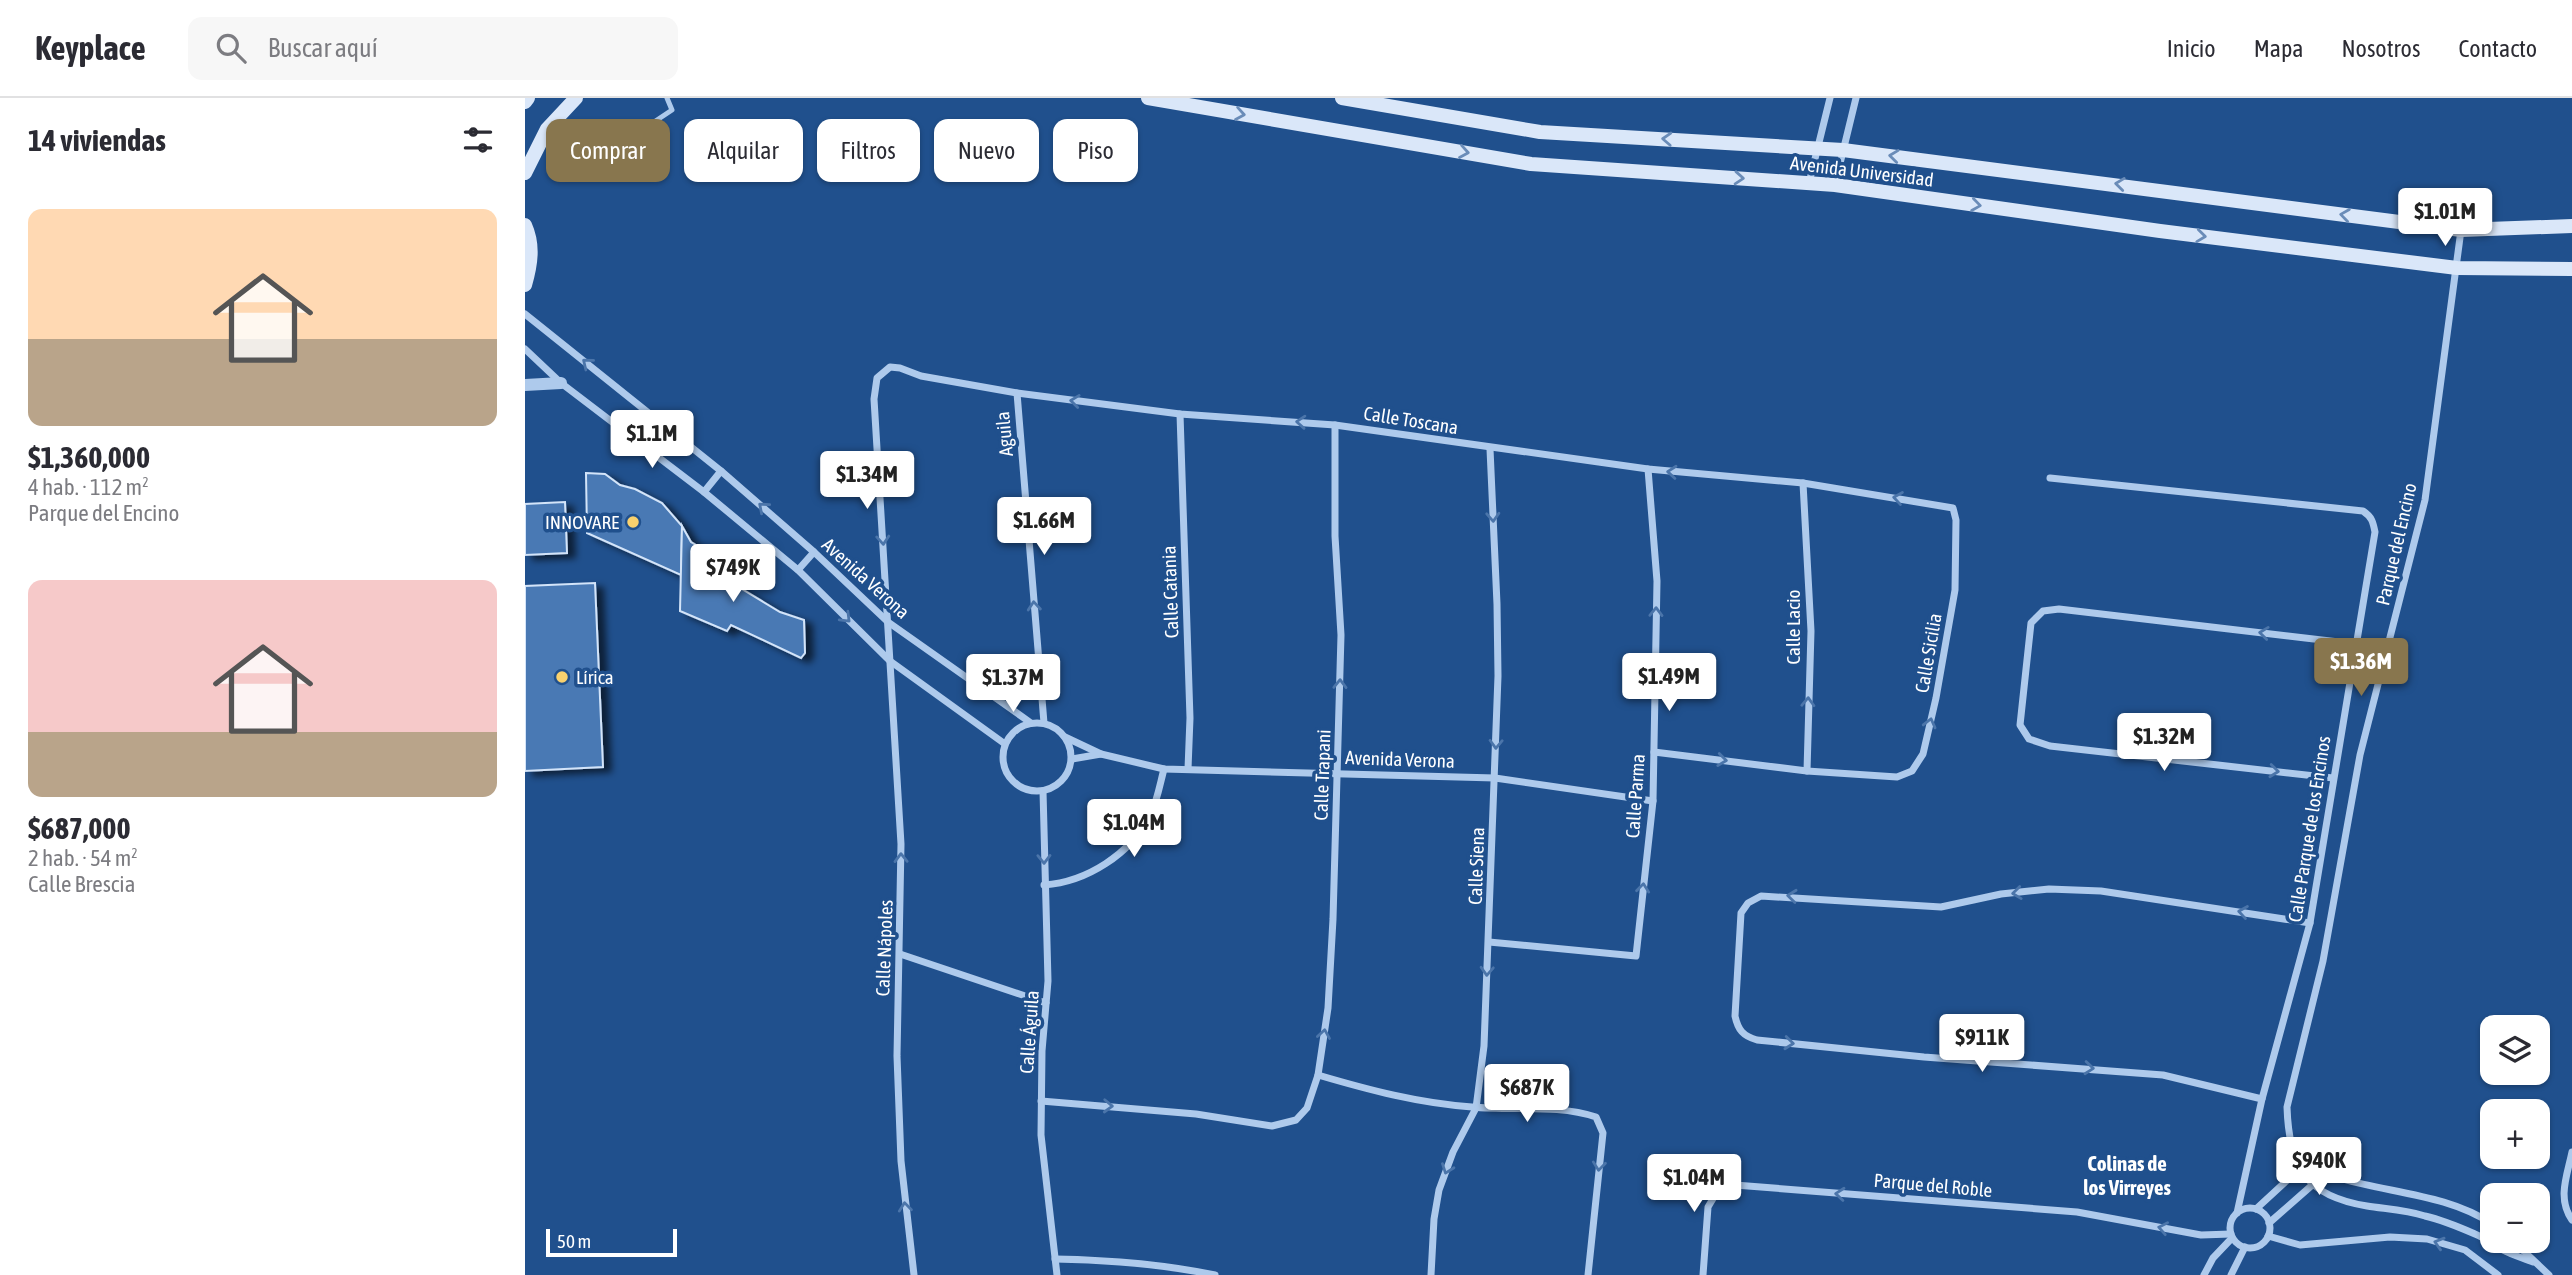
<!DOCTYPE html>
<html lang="es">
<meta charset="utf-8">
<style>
body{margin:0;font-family:"Asap Condensed",sans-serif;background:#f7f7f7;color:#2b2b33;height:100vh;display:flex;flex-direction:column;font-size:26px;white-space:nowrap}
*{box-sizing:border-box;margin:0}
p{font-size:23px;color:#7c7c81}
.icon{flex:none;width:38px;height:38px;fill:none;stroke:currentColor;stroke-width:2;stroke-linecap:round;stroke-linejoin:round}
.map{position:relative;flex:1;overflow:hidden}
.panel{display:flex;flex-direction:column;background:#fff;width:525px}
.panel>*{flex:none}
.guide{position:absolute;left:21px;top:21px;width:665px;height:63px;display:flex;gap:14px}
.fabs{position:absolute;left:1955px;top:917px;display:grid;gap:14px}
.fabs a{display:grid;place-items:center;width:70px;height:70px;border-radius:14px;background:#fff;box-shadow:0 2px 5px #0004;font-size:35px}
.scale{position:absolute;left:21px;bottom:18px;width:131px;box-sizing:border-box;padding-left:7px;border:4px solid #fff;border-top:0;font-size:19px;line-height:24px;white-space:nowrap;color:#fff;-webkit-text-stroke:5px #20508d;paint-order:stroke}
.price{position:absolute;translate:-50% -60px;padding:0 16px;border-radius:7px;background:#fff;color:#222;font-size:23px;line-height:46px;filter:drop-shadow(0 2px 4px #0008)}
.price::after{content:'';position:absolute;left:50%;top:42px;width:21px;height:16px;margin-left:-10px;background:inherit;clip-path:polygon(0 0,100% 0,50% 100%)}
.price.selected{background:#88764e;color:#fff}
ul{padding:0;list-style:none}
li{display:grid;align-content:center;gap:14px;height:371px;padding:0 28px}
li span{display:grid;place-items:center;height:217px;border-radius:14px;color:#555}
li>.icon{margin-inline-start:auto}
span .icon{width:126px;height:126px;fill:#fffc;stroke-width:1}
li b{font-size:30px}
h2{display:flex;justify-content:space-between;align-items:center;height:84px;padding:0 28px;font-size:30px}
.tag{padding:0 24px;border-radius:14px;background:#fff;box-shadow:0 2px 5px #0004;font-size:24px;line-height:63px}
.tag.selected{background:#88764e;color:#fff}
header{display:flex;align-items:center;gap:42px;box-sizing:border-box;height:98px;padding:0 35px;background:#fff;border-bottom:2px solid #e1e1e2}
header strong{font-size:33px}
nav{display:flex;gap:38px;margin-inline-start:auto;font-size:24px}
.search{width:490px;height:63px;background:#f7f7f7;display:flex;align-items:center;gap:18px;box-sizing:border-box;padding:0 24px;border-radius:14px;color:#7c7c81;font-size:26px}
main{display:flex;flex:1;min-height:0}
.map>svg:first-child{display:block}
</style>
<header>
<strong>Keyplace</strong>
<div class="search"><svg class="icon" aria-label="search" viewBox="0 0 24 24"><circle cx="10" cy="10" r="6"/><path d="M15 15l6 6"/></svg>Buscar aquí</div>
<nav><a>Inicio</a><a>Mapa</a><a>Nosotros</a><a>Contacto</a></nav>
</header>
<main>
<section class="panel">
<h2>14 viviendas<svg class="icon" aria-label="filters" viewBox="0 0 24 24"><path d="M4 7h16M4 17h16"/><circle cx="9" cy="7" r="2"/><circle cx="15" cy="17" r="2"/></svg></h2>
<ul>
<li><span style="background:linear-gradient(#ffd9b3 60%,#b9a48a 0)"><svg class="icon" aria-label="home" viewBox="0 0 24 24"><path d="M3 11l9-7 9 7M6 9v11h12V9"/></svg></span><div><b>$1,360,000</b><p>4 hab. · 112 m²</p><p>Parque del Encino</p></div></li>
<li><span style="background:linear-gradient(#f6c9c9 70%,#b9a48a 0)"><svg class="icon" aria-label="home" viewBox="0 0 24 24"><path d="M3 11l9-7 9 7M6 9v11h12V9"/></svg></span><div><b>$687,000</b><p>2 hab. · 54 m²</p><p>Calle Brescia</p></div></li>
</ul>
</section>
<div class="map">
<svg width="2047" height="1177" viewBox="0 0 2047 1177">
<defs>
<filter id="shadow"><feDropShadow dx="8" dy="4.5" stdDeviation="3.5" flood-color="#0009"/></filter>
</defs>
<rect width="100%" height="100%" fill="#20508d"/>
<g fill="#4879b4" stroke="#d3e4f9" stroke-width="2" filter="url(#shadow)">
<path d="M61 375 80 376 95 387 110 391 137 405 157 428 156 477 62 435Z"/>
<path d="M40 404 42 455 0 457V406Z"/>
<path d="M157 428 166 444 179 452 185 464 202 482 255 514 279 522 280 555 276 560 206 527 202 533 155 513Z"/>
<path d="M70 485 78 669 0 673V488Z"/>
</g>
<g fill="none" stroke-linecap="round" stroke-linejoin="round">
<path stroke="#aecaec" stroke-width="5" d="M123 28 147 12 142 0"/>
<g stroke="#aecaec" stroke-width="7">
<path d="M1284 85 1305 0"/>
<path d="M1310 86 1331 0"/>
<path d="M1936 132 1900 402 1835 657 1798 863 1762 1009C1764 1069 1780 1098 1842 1108 1861 1111 1881 1112 1900 1118 1917 1122 1934 1129 1950 1136 1960 1140 1969 1147 1978 1152 1987 1157 1998 1160 2008 1164"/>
<path d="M0 216 196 373 289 454 363 524 506 625"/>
<path d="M0 251 36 285 179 394 273 472 365 563 480 646"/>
<path d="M492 295 519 625"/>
<path d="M655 316 665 620 663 671"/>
<path d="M1525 380 1838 413C1847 419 1848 424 1850 434L1785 825 1737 1001 1712 1115"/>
<path d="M1278 385 1286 533 1282 673"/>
<path d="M179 394 196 373"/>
<path d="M273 472 289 454"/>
<circle cx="512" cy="659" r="34"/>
<path d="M540 639 576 656 639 671 970 680 1128 703"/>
<path d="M547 661 576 656"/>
<path d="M1808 680 1525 648 1504 641 1495 627 1506 525 1518 513 1534 511 1831 546"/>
<path d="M518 693 523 883 517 953 516 1037 532 1177"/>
<path d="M519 787C562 784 605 756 625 718 632 704 635 686 639 671"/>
<path d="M964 844 1111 858 1128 703 1132 483 1123 371"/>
<path d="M375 856 521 905"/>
<path d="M793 977C844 992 893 1005 947 1009 988 1013 1032 1006 1071 1019L1078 1035 1063 1177"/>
<path d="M1737 1001 1638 977 1399 959 1232 942C1218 938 1213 932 1210 918L1216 815 1223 805 1236 798 1416 809 1476 796 1524 791 1576 793 1785 825"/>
<path d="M516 1003 671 1016 747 1028 771 1022 782 1010 793 977 803 910 808 821 816 537 810 438V327"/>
<path d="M1767 1051C1782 1064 1799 1076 1818 1081 1866 1095 1924 1097 1967 1126"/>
<path d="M2047 1054C2042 1078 2032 1100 2047 1122"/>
<circle cx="1725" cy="1130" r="20"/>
<path d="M1731 1111 1783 1063"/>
<path d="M1744 1125 1802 1074"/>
<path d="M1743 1138 1775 1147 1865 1139 1902 1141 1940 1152 1973 1177"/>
<path d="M1988 1143 2024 1177"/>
<path d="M530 1161C584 1162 637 1166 690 1177"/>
<path d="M389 1177 376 1063 372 958 376 746 349 301 352 280 365 269 375 270 396 278 492 295 655 316 810 327 1123 371 1278 385 1428 410 1431 422 1430 492 1411 600 1398 656 1387 673 1372 679 1282 673 1129 654"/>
<path d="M906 1177 909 1121 914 1092 928 1054 951 1010 959 948 973 578 972 506 965 351"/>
<path d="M1178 1177 1183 1109 1192 1094 1210 1087 1552 1114 1676 1137 1706 1136"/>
<path d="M1679 1177 1688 1160 1707 1140"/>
<path d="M1706 1177 1720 1149"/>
</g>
<path stroke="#aecaec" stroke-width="12" d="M0 287 36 285"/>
<g stroke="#dae7f9" stroke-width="14">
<path d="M623 0 1006 66 1310 87 1635 133 1932 170 2047 171"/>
<path d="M817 0 1015 34 1318 52 1936 132 2047 128"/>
<path d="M0 4 3 0"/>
<path d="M0 75 22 31 51 0"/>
<path d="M0 127C9 147 6 166 0 187"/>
</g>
</g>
<defs><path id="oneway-chevron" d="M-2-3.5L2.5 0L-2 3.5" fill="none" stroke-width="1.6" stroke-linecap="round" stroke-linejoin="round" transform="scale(1.75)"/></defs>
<g stroke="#6a8cb8">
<use href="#oneway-chevron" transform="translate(715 16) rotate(10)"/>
<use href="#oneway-chevron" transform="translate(1142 41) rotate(-177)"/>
<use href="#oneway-chevron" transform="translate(939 54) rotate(10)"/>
<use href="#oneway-chevron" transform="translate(1369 58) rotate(-173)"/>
<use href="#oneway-chevron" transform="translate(1214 80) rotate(4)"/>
<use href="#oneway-chevron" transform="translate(1595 86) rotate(-173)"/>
<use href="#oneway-chevron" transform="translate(1451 107) rotate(8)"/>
<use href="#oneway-chevron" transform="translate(1820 117) rotate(-172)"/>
<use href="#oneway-chevron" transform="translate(1676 138) rotate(7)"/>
</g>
<g stroke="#4b75aa">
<use href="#oneway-chevron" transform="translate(62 265) rotate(-141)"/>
<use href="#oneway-chevron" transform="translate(550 303) rotate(-173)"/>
<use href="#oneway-chevron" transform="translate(776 324) rotate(-176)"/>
<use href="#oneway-chevron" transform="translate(1147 374) rotate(-175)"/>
<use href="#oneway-chevron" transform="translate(1373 400) rotate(-171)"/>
<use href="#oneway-chevron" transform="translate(238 409) rotate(-139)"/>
<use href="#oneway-chevron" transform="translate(968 419) rotate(87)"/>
<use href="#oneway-chevron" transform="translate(358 442) rotate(86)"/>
<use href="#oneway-chevron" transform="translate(509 508) rotate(-95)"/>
<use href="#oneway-chevron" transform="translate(1131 514) rotate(-89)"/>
<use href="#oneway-chevron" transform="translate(321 520) rotate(45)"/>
<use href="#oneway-chevron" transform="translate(1739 535) rotate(-173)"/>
<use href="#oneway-chevron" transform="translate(815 586) rotate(-89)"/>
<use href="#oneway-chevron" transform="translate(1283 604) rotate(-88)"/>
<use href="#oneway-chevron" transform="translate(1405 625) rotate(-76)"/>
<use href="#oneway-chevron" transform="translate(971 646) rotate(92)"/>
<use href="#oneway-chevron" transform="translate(1197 662) rotate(7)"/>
<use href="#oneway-chevron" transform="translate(1749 673) rotate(6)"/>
<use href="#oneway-chevron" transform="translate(376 760) rotate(-91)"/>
<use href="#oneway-chevron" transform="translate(519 761) rotate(89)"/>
<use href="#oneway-chevron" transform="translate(1118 790) rotate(-84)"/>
<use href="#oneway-chevron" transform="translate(1492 795) rotate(173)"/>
<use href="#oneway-chevron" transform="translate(1267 798) rotate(-174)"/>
<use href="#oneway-chevron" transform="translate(1718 814) rotate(-171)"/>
<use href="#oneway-chevron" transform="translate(962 873) rotate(93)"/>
<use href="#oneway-chevron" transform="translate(799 936) rotate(-81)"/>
<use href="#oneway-chevron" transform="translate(1264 945) rotate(6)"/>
<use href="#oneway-chevron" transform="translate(1564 970) rotate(5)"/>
<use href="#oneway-chevron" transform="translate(583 1008) rotate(2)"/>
<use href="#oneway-chevron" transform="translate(1074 1068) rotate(96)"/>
<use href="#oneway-chevron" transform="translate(922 1071) rotate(110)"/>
<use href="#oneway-chevron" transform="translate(1315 1096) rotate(-175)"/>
<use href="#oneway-chevron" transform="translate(380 1109) rotate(-96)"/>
<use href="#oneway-chevron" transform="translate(1638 1130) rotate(-169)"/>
<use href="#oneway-chevron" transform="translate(1914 1145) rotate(-163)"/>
</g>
<g fill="#f9d16e" stroke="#20508d" stroke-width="2.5">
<circle cx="108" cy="424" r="7"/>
<circle cx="37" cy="579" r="7"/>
</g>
<g text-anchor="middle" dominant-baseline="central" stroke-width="7" stroke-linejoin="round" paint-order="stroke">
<g font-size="19" fill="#fff" stroke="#20508d">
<text transform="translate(1337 73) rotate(7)">Avenida Universidad</text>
<text transform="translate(886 322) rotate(9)">Calle Toscana</text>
<text transform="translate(479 336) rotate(-95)">Aguila</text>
<text transform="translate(1871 446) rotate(-77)">Parque del Encino</text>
<text transform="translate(341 480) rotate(42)">Avenida Verona</text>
<text transform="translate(645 494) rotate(-92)">Calle Catania</text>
<text transform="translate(1268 529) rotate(-90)">Calle Lacio</text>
<text transform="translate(1403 555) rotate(-80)">Calle Sicilia</text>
<text transform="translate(875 661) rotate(2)">Avenida Verona</text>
<text transform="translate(797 677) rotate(-88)">Calle Trapani</text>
<text transform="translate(1110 698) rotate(-86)">Calle Parma</text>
<text transform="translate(1784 731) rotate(-81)">Calle Parque de los Encinos</text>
<text transform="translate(951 768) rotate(-88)">Calle Siena</text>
<text transform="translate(359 850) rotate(-88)">Calle Nápoles</text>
<text transform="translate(504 934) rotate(-86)">Calle Águila</text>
<text transform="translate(1408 1087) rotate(5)">Parque del Roble</text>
</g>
<g font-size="19" fill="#fff" stroke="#20508d" text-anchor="end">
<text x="94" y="424">INNOVARE</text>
<text x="51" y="579" text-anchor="start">Lírica</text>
</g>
<g font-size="21" font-weight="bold" fill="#fff" stroke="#20508d">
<text x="1602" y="1065">Colinas de<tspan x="1602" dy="24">los Virreyes</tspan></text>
</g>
</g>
</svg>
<div class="fabs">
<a><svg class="icon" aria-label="layers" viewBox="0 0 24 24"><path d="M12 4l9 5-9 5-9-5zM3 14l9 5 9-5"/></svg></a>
<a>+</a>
<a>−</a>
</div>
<div class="scale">50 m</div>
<b class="price" style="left:1920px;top:150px">$1.01M</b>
<b class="price" style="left:127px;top:372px">$1.1M</b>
<b class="price" style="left:342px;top:413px">$1.34M</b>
<b class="price" style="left:519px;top:459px">$1.66M</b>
<b class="price" style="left:208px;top:506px">$749K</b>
<b class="price selected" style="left:1836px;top:600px">$1.36M</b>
<b class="price" style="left:1144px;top:615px">$1.49M</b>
<b class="price" style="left:488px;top:616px">$1.37M</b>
<b class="price" style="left:1639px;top:675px">$1.32M</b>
<b class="price" style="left:609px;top:761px">$1.04M</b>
<b class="price" style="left:1457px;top:976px">$911K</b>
<b class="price" style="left:1002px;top:1026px">$687K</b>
<b class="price" style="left:1794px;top:1099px">$940K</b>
<b class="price" style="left:1169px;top:1116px">$1.04M</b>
<div class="guide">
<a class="tag selected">Comprar</a>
<a class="tag">Alquilar</a>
<a class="tag">Filtros</a>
<a class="tag">Nuevo</a>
<a class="tag">Piso</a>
</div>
</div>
</main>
